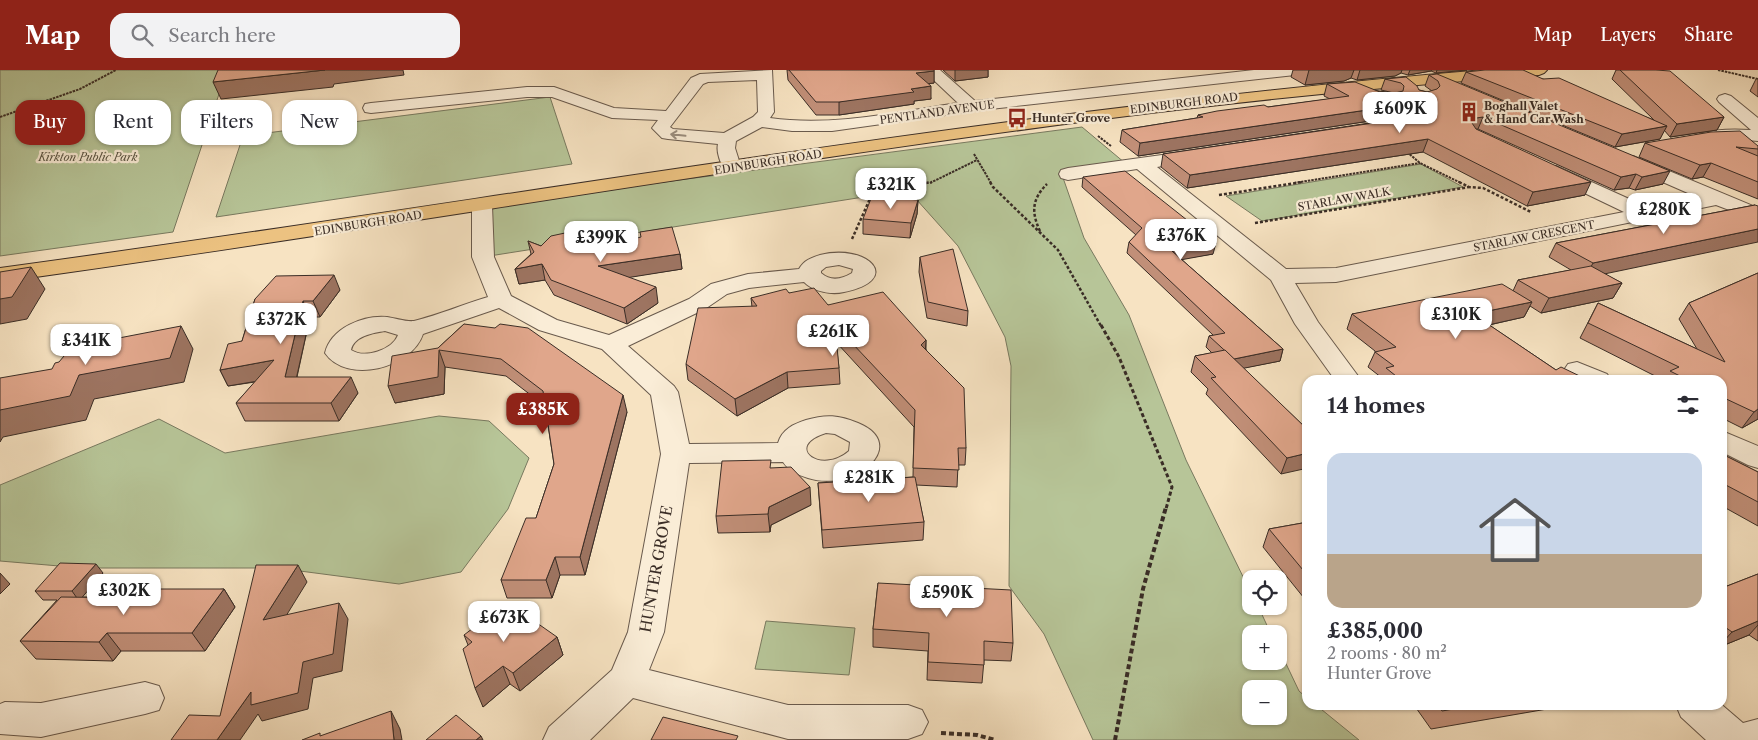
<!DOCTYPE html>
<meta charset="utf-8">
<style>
body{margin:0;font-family:"Libre Caslon Text",serif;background:#f2f2f3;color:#2b2b33;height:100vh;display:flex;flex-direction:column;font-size:19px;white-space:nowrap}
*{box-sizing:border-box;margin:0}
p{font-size:16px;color:#7c7c81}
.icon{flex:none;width:28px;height:28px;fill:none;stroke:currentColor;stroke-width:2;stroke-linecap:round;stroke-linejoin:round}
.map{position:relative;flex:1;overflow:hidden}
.sheet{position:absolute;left:1302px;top:305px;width:425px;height:335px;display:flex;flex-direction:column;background:#fff;border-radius:15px;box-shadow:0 1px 4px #0004}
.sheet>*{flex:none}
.banner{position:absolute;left:15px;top:30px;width:475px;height:45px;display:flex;gap:10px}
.buttons{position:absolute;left:1242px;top:500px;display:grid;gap:10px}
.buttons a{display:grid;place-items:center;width:45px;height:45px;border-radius:10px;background:#fff;box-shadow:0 1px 4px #0004;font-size:25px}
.price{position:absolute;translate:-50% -42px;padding:0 11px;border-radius:10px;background:#fff;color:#222;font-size:16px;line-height:32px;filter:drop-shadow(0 1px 2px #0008)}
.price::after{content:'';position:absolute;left:50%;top:30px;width:15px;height:11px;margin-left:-8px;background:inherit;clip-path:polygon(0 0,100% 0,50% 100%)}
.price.on{background:#8f2418;color:#fff}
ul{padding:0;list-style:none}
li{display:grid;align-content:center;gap:10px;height:265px;padding:0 25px}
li+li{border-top:1px solid #e1e1e2}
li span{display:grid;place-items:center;height:155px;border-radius:15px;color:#555}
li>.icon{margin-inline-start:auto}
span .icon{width:90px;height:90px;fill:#fffc;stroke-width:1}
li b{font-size:21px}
h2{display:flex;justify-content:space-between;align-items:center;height:60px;padding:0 25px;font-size:21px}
.pill{padding:0 18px;border-radius:15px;background:#fff;box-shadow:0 1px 4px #0004;font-size:18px;line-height:45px}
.pill.on{background:#8f2418;color:#fff}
header{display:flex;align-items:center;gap:30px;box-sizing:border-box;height:70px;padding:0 25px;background:#8f2418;color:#fff}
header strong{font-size:24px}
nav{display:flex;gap:28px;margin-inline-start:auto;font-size:18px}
.search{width:350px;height:45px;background:#f2f2f3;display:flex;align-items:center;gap:12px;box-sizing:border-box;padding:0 18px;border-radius:15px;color:#7c7c81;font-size:19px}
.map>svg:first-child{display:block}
</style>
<header>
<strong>Map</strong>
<div class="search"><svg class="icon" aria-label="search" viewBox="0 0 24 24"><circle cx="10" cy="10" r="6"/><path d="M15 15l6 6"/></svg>Search here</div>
<nav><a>Map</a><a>Layers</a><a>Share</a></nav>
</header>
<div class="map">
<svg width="1758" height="670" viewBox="0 0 1758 670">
<rect width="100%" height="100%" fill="#f7e3c2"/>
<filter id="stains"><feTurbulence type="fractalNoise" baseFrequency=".004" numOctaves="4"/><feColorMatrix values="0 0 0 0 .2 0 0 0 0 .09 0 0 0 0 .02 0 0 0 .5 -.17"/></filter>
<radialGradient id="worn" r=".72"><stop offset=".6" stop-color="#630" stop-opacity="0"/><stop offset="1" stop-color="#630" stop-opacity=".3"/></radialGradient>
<g fill="#b7c598" stroke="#78795f" fill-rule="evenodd">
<path d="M0 0H227L173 162 0 186Z"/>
<path d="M550 27 572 94 216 147 243 66Z"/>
<path d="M1082 57 1125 93 1061 102 1084 168 1129 245 1186 390 1251 523V536H1258L1271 564H1251V591H1279V579L1299 621 1307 628 1308 635H1316L1359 670H1093L1044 564 1009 516 1011 296 1005 267 958 176 908 120 483 187 482 136ZM1251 619H1279V646H1251Z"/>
<path d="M1421 94 1463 117 1262 151 1226 126Z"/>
<path d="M439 346 489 351 529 388 508 439 461 502 399 514 277 498H83L0 491V415L159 349 225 383Z"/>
<path d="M766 551 855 558 849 605 755 599Z"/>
</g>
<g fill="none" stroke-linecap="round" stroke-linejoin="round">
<defs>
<g id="minor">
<path d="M772 0 774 42 770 48C833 57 896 42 958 33L923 0H940L975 31 1254 0H1303L1300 3 1295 5 981 40 832 61H792L762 57 736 71 735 78 741 97 739 101 732 103 725 101C721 94 716 82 718 74L668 69 662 68 652 58 658 50 612 48 552 27H527L371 43 365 42 363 38 365 34 371 33 527 17H554L614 38 666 41 691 8 700 4ZM757 10 758 42 753 47 724 63 673 59 670 57 703 14 708 12Z"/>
<path d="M1725 24 1731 26 1758 48V71L1736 69 1707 72 1701 71 1698 67 1701 63C1717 59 1735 59 1751 60L1719 32 1717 29 1719 26Z"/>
<path d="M1198 80 1204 81 1207 85 1204 89 1157 97 1286 199 1336 198 1624 142 1549 106 1547 102 1549 98 1556 96 1647 137 1697 127 1626 96 1624 92 1626 88 1633 86 1758 138V151L1716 135 1336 212 1295 213 1318 252 1361 310H1335L1295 254 1271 210 1137 99 1068 110 1061 108 1059 104 1061 100 1068 98Z"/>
<path d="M482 130 489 132 492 136 494 187 511 226 557 250 609 265 689 229 711 214 748 204 799 199C804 190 811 188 820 185 868 173 904 210 844 222 832 225 814 222 804 212L749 218 727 224 705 239 628 276 674 316 678 322 689 374 778 373C782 359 794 354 806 350 826 344 839 345 858 353 911 375 854 423 808 408 798 405 789 401 783 392L689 393 664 562 649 600 788 635H908L922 640 928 652 922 664 908 669H788L633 628 590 670H543L549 657 612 600 628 562 661 384 651 325 602 279 539 260 499 238 423 264C412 298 347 315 325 283 331 258 363 245 387 247 395 248 406 252 414 251 439 245 464 234 488 227L472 187V136L475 132ZM839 195 853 199 852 203C842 209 831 212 821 203V201L826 197ZM385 261 398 265C392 280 365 289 351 280 354 266 373 263 385 261ZM826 363 835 364 850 372 849 381C820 406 783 376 826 363Z"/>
<path d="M1577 292 1607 304 1611 310C1595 310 1574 315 1564 300L1568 294Z"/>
<path d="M1722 361 1758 376V398L1748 395 1722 382Z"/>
<path d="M145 612 159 616 164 628 159 640 145 644 41 667 0 664V634L5 632 41 633Z"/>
<path d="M1676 635H1722L1743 653 1758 649V670H1706L1681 647Z"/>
</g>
<path id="major" d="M1484 0H1547L1544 3 1539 5C1409 15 1280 27 1151 43 766 91 384 159 0 212V198C495 131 986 41 1484 0Z"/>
</defs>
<use href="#minor" stroke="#695a4d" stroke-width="2"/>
<use href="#major" stroke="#3a2d26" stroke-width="2"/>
<g stroke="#3a2d26" stroke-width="2" stroke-dasharray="2.5 1" stroke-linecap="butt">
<path d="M1718 0 1758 9"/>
<path d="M0 47 80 19 116 0"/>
<path d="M1098 66 1111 76"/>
<path d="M1407 82 1420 93 1461 113"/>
<path d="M974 84 991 113"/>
<path d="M930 113 977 90"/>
<path d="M1294 113 1420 93"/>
</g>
<g stroke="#3a2d26" stroke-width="2.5" stroke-dasharray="3 2" stroke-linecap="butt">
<path d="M990 112 993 117 1058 180 1101 256"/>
<path d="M1459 112 1469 117 1483 118 1531 142"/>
<path d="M1219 125 1302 112"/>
<path d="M1255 153 1469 117"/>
<path d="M1040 161C1031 142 1032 129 1047 114"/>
<path d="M852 169 873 122 932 112"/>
</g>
<path stroke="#3a2d26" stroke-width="3" stroke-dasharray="4 2.5" stroke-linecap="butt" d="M1101 255 1119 287 1172 417 1166 439"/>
<g stroke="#3a2d26" stroke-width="4" stroke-dasharray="5 3" stroke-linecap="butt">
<path d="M941 663 977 665 995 670"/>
<path d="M1115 670 1143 519 1166 437"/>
</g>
<use href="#minor" fill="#faedd7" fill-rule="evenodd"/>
<use href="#major" fill="#ecc281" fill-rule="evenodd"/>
</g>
<g fill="#c18f78" stroke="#3a2d26">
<path d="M787 0H934V13L928 14 931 29 914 31V34L839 45H816L788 10Z"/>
<path d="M943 0H988V7L955 11Z"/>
<path d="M1293 0H1467L1436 3 1431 1 1408 5 1401 3 1395 6 1357 10 1351 8 1344 11 1305 15 1291 7Z"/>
<path d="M1616 0H1656L1724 47 1717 60 1670 67 1664 60 1660 69 1615 77 1461 13 1466 2 1543 9 1654 50 1612 9Z"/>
<path d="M1429 5 1663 114 1635 120 1629 118 1614 120 1478 59H1476L1585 125 1527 136 1423 82 1187 118 1161 97 1163 84 1376 52 1370 51 1138 86 1120 72 1122 60 1197 48 1198 45 1268 37 1330 29 1324 26 1327 14 1394 23 1381 20 1385 9 1406 7 1419 20 1427 22 1432 21 1425 16Z"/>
<path d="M1756 9H1758V27L1750 21Z"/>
<path d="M1645 73 1758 76V129L1703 107 1692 109 1639 87Z"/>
<path d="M1083 107 1213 184 1181 189 1283 279 1280 291 1243 298 1308 360 1281 404 1206 324 1208 319 1191 302 1195 286 1212 283 1206 277 1209 266 1213 265 1127 183 1129 172 1136 165 1082 117Z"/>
<path d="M918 130 917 144 910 168 863 164V149Z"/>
<path d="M1755 135 1604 204 1622 213 1613 228 1541 243 1530 236 1524 247 1489 255 1556 300 1588 310H1381L1382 308 1368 297 1375 282V281L1347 259 1352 244 1513 221 1518 210 1571 200 1549 187 1556 173Z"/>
<path d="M528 171 541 176 680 184 682 199 628 207 658 233 627 254 554 225 545 210 519 214 515 199 531 184Z"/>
<path d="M920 187 968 241 967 256 927 248 919 202Z"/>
<path d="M1758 203V349L1742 358 1722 348V310H1663L1580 268 1598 233 1697 279 1679 249 1689 233Z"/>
<path d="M340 220 320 247H310L297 307 358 323 339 351H245L236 333 255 312 228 316 220 300 242 271 255 229Z"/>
<path d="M789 223 828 235 926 270V279L966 378 965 395H958L957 417 916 415 924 452 923 470 823 478 818 413 913 407 914 357 836 272 839 298 840 314 788 318 737 346 688 310 686 294 752 237 751 228Z"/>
<path d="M464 254 627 342 585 505H560L552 528H507L501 510 536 448 554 394 545 336 506 306 445 297 444 324 395 333 438 278Z"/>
<path d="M1722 384 1758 402V456L1722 436Z"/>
<path d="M772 398 811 435 771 455 770 462 718 463 716 446Z"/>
<path d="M1308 452V533L1263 477 1269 459Z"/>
<path d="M103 503 82 527 147 528 224 519 235 537 205 581H121L113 591 36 589 20 571 57 530H43L35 521Z"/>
<path d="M1758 504V571L1749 565 1722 576V518Z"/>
<path d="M878 513 1013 573 1011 591 984 590 982 613 927 610 928 581 873 577V559Z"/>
<path d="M464 565 557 567 563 585 520 621 510 614 483 637 468 575Z"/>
<path d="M1414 635H1555L1553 638 1431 659Z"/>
</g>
<g fill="#9d7461" stroke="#3a2d26">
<path d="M325 0H403L404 5 334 14 333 17 221 29 213 12Z"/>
<path d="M955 0H988V7L955 11Z"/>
<path d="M1309 0H1354L1351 8 1344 11 1305 15Z"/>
<path d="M1360 0H1402L1401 3 1395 6 1357 10Z"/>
<path d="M1410 0H1432L1431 1 1408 5Z"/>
<path d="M1437 0H1467L1436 3Z"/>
<path d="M934 1V13L915 15 916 3Z"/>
<path d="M931 16V29L914 31V34L839 45V32L911 19Z"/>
<path d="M1374 39 1370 51 1138 86 1140 73Z"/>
<path d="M1483 47 1478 59 1472 60V53L1476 48Z"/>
<path d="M1724 47 1717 60 1670 67 1677 54Z"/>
<path d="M1667 56 1660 69 1615 77 1622 64Z"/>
<path d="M1428 69 1423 82 1187 118 1190 105Z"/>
<path d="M1711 93 1703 107 1692 109 1700 95Z"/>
<path d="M1670 101 1663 114 1635 120 1642 107Z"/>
<path d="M1636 104 1629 118 1614 120 1621 107Z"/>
<path d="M1591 112 1585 125 1527 136 1533 122Z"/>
<path d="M918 130 917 144 910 168 911 153Z"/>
<path d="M1758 159V172L1585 208 1593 193Z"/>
<path d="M1216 173 1213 184 1169 192 1172 181Z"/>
<path d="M680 184 682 199 601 212 598 196Z"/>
<path d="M542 194 545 210 519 214 515 199Z"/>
<path d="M31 197 45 219 27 249 0 254V229Z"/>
<path d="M334 205 340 220 320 247 313 231Z"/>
<path d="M1622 213 1613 228 1541 243 1549 228Z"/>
<path d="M656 217 658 233 627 254 624 238Z"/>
<path d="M303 231 310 247 293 323 285 307Z"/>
<path d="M1532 232 1524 247 1466 260 1473 244Z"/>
<path d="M181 256 193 279 184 312 94 329 86 350 3 367 0 372V340L79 305Z"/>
<path d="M926 270 925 286 921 275Z"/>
<path d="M1283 279 1280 291 1230 301 1234 289Z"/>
<path d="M439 280 445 297 444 324 395 333 388 316Z"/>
<path d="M274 290 282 307 228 316 220 300Z"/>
<path d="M787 302 788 318 737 346 735 329Z"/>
<path d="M351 307 358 323 339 351 331 333Z"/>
<path d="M623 325 627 342 585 505 580 487Z"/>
<path d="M1758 339V349L1742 358 1754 342Z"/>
<path d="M1308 383V398L1281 404 1287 388Z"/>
<path d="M810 417 811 435 771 455 770 462 768 444 769 437Z"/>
<path d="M555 487 560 505 552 528 546 510Z"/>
<path d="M96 494 103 503 79 531 72 521Z"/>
<path d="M298 495 307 512 273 567 263 550Z"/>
<path d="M0 503 10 514 0 524Z"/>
<path d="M224 519 235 537 205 581 192 563Z"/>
<path d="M339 533 348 549 342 601 313 608 308 639 262 651 258 644 240 670H217L251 622 303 592Z"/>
<path d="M1758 551V555L1749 565 1722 576V573L1732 562Z"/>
<path d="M107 563 121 581 113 591 99 572Z"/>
<path d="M557 567 563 585 520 621 513 603Z"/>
<path d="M503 596 510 614 483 637 475 618Z"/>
<path d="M391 641 400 659 402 670H394Z"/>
<path d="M481 666 483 670H476Z"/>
</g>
<g fill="#e0a68b" stroke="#3a2d26">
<path d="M218 0H325L213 12Z"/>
<path d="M789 0H934V1L916 3 931 16 911 19 914 22 839 32H816Z"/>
<path d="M1485 0H1523L1543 9 1559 8 1667 56 1622 64 1466 2Z"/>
<path d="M1620 0H1656L1670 1 1724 47 1677 54Z"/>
<path d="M1437 4 1670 101 1642 107 1636 104 1621 107 1483 47 1476 48 1472 53 1476 59 1591 112 1533 122 1428 69 1190 105 1163 84 1380 52 1385 45 1380 40 1374 39 1140 73 1122 60 1203 47 1198 45 1217 41 1264 35 1268 37 1349 26 1327 14 1355 12 1380 22 1395 23 1403 21 1404 16 1401 13 1385 9 1406 7 1417 16 1419 20 1427 22 1437 19 1440 16 1438 11 1429 5Z"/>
<path d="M1740 61 1758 76V79L1736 77 1758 86V112L1711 93 1700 95 1645 73 1711 62Z"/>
<path d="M1125 101 1216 173 1172 181 1283 279 1234 289 1209 266 1225 263 1129 172 1142 158 1083 107Z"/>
<path d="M872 126 918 130 911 153 863 149Z"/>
<path d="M1755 135 1758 136V159L1593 193 1556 173Z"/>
<path d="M672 157 680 184 598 196 656 217 624 238 551 210 542 194 515 199 534 182 528 171 541 176 551 166 565 163 581 165 583 170 589 169 596 178 641 167 640 162Z"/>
<path d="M953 179 968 241 928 232 920 187Z"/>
<path d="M1591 196 1622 213 1549 228 1518 210Z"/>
<path d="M31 197 12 227 0 229V202Z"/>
<path d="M1758 203V339L1754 342 1722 327V310H1688L1670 301 1679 297 1588 253 1598 233 1725 292 1689 233Z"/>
<path d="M334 205 313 231H303L285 307H351L331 333H236L274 290 220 300 228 274 242 271 255 229 276 206Z"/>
<path d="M1502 214 1532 232 1473 244 1556 300 1561 297 1588 310H1401L1386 298 1394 296 1375 282 1396 277 1352 244Z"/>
<path d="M814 218 828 235 883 222 926 270 921 275 964 318 966 378H958L959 400 913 398 915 340 835 255 839 298 787 302 735 329 686 294 698 238 757 236 751 228 786 219 789 223Z"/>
<path d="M464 254 495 258 500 254 528 258 623 325 580 487H555L546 510H501L526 448H536L554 394 543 321 501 289 439 280 438 307 388 316 392 286 438 278Z"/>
<path d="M181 256 170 288 79 305 70 326 0 340V308L52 299 55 293 59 292 64 286 62 279Z"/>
<path d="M1225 280 1308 360V383L1287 388 1211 308 1216 307 1195 286Z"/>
<path d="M1722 384 1758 402V432L1722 413Z"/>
<path d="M771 390 770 398 791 397 810 417 769 437 768 444 716 446 722 391Z"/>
<path d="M915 407 924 452 822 460 818 413Z"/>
<path d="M1308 452V506L1269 459Z"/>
<path d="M60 493 96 494 72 521H35Z"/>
<path d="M256 495H298L263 550 339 533 333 584 303 592 298 623 251 635V622L217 670H171L189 645 220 646Z"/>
<path d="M1758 504V551L1732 562 1722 555V518Z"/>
<path d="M878 513 1011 520 1013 573 984 571V595L928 592 929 563 873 559Z"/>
<path d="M154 519H224L192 563H107L99 572 20 571 61 527 147 528Z"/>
<path d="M507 532 557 567 513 603 503 596 475 618 463 579 472 572 464 565Z"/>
<path d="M1438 635H1477L1442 641Z"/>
<path d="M391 641 394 670H302L320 663V666Z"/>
<path d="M456 645 481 666 476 670H426Z"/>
<path d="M663 647 738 666 736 670H651Z"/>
</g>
<defs><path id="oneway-shaft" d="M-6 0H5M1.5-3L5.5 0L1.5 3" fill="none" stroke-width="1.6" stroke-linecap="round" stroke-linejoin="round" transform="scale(1.25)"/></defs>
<use stroke="#9a8d7e" href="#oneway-shaft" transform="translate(678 65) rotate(-174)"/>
<defs>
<symbol id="building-bare" viewBox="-9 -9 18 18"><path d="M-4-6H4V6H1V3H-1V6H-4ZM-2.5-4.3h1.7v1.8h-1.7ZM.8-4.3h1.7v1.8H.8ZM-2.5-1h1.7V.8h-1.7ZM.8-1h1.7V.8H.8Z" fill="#8f2418" stroke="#faedd7" stroke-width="2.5" paint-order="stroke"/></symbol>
<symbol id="bus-bare" viewBox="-9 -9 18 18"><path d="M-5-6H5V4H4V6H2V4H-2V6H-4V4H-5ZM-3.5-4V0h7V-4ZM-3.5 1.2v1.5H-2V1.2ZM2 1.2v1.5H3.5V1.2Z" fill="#8f2418" stroke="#faedd7" stroke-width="2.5" paint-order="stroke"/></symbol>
</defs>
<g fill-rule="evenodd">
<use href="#building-bare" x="1455" y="28" width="28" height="28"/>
<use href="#bus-bare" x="1003" y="34" width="28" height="28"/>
</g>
<g text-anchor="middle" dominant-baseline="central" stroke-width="4.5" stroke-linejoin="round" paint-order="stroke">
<g font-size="11" fill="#3a2d26" stroke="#faedd7">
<text transform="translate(1184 33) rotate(-7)">EDINBURGH ROAD</text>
<text transform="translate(937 42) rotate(-8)">PENTLAND AVENUE</text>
<text transform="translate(768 92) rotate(-9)">EDINBURGH ROAD</text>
<text transform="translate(1344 129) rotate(-10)">STARLAW WALK</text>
<text transform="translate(368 153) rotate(-9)">EDINBURGH ROAD</text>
<text transform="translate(1534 166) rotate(-11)">STARLAW CRESCENT</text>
</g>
<g font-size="11" font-weight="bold" fill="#3a2d26" stroke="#faedd7" text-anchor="start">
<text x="1484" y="36">Boghall Valet<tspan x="1484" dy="13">&amp; Hand Car Wash</tspan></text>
<text x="1032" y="48">Hunter Grove</text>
</g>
<g font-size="11" font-style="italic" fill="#595342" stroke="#faedd7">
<text x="88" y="87">Kirkton Public Park</text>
</g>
<g font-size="15" fill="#3a2d26" stroke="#faedd7">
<text transform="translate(656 499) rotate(-80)">HUNTER GROVE</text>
</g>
</g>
<rect width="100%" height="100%" filter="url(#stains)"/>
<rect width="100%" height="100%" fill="url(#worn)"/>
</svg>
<div class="buttons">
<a><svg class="icon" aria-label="locate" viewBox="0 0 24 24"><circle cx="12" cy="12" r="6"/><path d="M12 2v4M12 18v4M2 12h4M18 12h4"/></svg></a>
<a>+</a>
<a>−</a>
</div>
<b class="price" style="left:1400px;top:64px">£609K</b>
<b class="price" style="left:891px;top:140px">£321K</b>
<b class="price" style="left:1664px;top:165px">£280K</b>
<b class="price" style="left:1181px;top:191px">£376K</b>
<b class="price" style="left:601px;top:193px">£399K</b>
<b class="price" style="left:1456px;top:270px">£310K</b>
<b class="price" style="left:281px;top:275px">£372K</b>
<b class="price" style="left:833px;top:287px">£261K</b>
<b class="price" style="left:86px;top:296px">£341K</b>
<b class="price on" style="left:543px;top:365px">£385K</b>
<b class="price" style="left:869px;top:433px">£281K</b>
<b class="price" style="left:124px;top:546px">£302K</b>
<b class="price" style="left:947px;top:548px">£590K</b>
<b class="price" style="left:504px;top:573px">£673K</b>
<div class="banner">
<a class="pill on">Buy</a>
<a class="pill">Rent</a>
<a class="pill">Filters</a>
<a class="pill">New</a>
</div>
<section class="sheet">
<h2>14 homes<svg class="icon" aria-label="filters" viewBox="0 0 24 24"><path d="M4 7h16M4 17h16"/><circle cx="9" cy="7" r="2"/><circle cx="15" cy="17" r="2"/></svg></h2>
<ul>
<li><span style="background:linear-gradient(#c9d6e8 65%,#b9a48a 0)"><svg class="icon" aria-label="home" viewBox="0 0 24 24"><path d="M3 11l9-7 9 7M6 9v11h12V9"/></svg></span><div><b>£385,000</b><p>2 rooms · 80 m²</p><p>Hunter Grove</p></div></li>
</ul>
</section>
</div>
